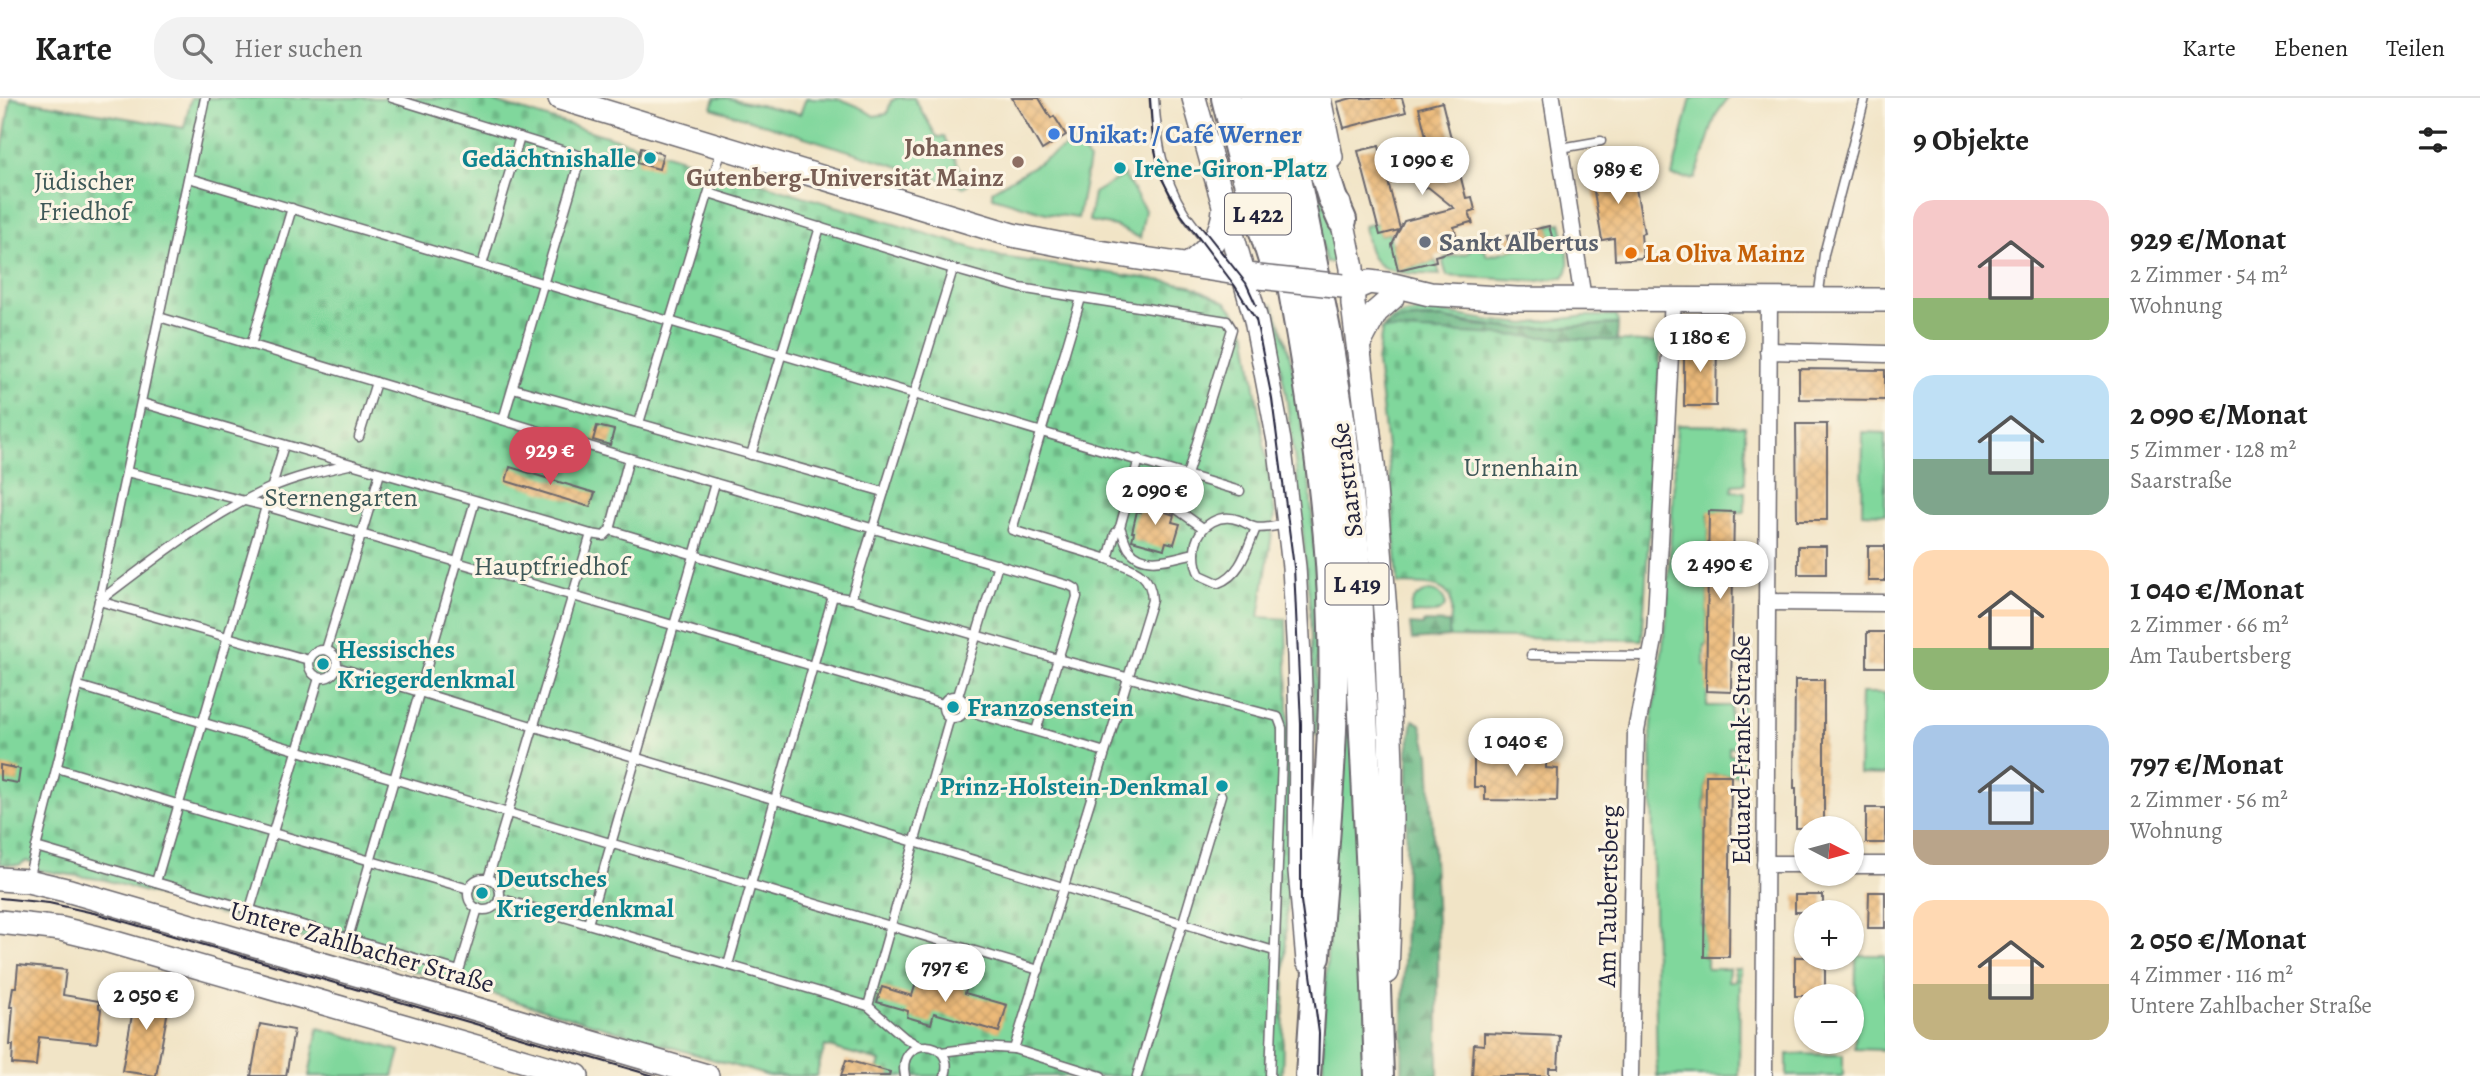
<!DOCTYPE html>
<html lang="de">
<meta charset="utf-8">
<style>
body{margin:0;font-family:Alegreya,serif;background:#f2f2f2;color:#222;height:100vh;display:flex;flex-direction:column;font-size:26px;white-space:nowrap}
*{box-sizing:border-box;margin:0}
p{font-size:23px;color:#767676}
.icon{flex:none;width:38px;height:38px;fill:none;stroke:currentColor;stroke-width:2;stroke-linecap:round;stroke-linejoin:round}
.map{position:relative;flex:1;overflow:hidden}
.details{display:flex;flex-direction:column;background:#fff;width:595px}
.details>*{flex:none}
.needle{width:46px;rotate:96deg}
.tools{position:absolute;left:1794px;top:718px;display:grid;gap:14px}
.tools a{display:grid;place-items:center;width:70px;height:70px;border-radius:50%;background:#fff;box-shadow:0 2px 5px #0004;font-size:35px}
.price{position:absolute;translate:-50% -60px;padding:0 16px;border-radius:24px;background:#fff;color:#222;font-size:23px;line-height:46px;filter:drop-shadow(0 2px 4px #0008)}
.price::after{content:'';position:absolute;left:50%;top:42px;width:21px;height:16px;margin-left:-10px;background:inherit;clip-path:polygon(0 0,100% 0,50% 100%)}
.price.selected{background:#d1495b;color:#fff}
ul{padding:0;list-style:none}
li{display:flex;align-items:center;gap:21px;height:175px;padding:0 28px}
li span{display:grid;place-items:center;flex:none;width:196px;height:140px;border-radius:21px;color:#555}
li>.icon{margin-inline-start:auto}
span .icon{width:84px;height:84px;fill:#fffc;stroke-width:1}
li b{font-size:30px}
h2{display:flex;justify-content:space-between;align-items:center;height:84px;padding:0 28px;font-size:30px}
header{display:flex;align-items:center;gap:42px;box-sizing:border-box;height:98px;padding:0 35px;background:#fff;border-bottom:2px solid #e0e0e0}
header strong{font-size:33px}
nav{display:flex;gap:38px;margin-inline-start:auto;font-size:24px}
.search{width:490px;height:63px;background:#f2f2f2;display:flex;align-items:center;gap:18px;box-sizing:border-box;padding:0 24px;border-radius:28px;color:#767676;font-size:26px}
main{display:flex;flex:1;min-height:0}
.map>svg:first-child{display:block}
</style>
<header>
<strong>Karte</strong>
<div class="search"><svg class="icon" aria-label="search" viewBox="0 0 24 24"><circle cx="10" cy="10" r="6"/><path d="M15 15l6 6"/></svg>Hier suchen</div>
<nav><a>Karte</a><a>Ebenen</a><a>Teilen</a></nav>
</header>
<main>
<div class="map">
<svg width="1885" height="978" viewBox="0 0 1885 978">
<defs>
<pattern id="forest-firs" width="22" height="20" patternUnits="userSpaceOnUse" patternTransform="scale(1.75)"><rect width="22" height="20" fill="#68b884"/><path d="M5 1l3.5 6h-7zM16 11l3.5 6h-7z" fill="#55956d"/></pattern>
<pattern id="cemetery-stones" width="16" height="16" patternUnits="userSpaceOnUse" patternTransform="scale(1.75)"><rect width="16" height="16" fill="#80d79c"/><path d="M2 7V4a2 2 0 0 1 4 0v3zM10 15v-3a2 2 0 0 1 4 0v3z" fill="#6eb887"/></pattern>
<pattern id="building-cross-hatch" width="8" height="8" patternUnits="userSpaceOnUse" patternTransform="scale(1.75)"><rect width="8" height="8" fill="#ecba79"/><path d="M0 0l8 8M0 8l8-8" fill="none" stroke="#caa06a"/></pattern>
</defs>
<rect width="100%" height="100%" fill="#fcf5e5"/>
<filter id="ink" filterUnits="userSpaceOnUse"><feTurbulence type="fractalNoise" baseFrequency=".0143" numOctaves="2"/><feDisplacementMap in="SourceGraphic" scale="14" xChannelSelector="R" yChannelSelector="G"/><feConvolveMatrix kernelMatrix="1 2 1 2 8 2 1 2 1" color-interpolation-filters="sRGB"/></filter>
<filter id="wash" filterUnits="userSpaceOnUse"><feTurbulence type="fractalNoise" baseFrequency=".00686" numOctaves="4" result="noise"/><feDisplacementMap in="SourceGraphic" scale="28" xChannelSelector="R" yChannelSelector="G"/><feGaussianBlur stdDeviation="1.57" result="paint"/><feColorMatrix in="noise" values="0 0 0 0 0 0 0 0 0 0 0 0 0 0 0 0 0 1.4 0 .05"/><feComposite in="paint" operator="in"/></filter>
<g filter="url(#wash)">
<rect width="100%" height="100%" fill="#f1e4c6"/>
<g fill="#80d79c" stroke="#517c6c" stroke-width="2">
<path d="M715 0H728L800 16 806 0C839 0 847 0 874 18L887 16 891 3 897 0H914L937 39H944L968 86 964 89 712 10Z"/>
<path d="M1691 0H1728L1716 17 1695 81 1672 78Z"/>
<path d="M1301 21 1342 165 1326 164 1314 116Z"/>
<path d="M1077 42 1089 62 1078 120 1046 115 993 99 992 93Z"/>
<path d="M1124 77 1145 112 1140 140 1115 128 1089 123 1094 95Z"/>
<path d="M1391 122 1378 130 1380 137 1389 135 1398 172 1436 163 1440 177C1421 175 1385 179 1373 160 1367 151 1366 138 1364 128Z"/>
<path d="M1561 125C1564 141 1574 167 1564 179L1538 183 1447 178 1443 165 1445 160 1468 155 1478 139 1481 151 1484 150 1487 158 1552 142 1549 128Z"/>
<path d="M1272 206C1289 242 1296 284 1302 324 1318 428 1316 532 1317 637H1314L1310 508 1297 379 1286 296 1271 222Z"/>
<path d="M1434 213 1492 223 1526 226 1585 218H1617L1618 226C1587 227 1556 231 1525 231 1484 231 1416 206 1382 231 1393 214 1414 214 1434 213Z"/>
<path d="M1677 327 1745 328V386L1733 387 1732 393 1745 394V414H1709L1707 546 1704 547V567L1707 568V608H1731L1730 619H1738L1739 612 1736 611V608H1743L1742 650 1729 649V657H1738V654H1742V677H1707L1704 711 1706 712 1705 808H1702L1701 826 1705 827 1704 859H1707V871H1729L1728 883H1736L1734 871H1740L1739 978H1657L1651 633 1666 524Z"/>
<path d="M1863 334 1885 335V416L1862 415Z"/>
<path d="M1430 493C1442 494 1453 507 1438 514 1430 517 1416 514 1411 516 1410 503 1417 495 1430 493Z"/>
<path d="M1344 562H1350L1370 978H1323V929Z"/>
<path d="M1861 595H1885V677L1859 676Z"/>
<path d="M1856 857H1885V952L1855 951Z"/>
<path d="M318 930 400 953 393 978H309Z"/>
<path d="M1787 956 1843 957V978H1787Z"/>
</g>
<g fill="url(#forest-firs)" stroke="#456d60" stroke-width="2">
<path d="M1441 220 1474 227 1525 231 1618 226 1617 243 1382 231 1398 222Z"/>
<path d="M1423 524 1449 525V539L1412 542 1410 526 1423 527Z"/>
<path d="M1413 622 1421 626 1429 656 1438 846V978H1402L1408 653Z"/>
</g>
<g fill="url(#cemetery-stones)" stroke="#517c6c" stroke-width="2">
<path d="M11 0 184 30 191 0H482L1002 159 1190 187 1226 204 1239 220 1247 238 1275 416 1259 519 1286 521 1290 700 1282 978H876L880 963 825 948 816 978H769L105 782 38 772 35 765 26 763 19 767 0 766V64Z"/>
<path d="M1382 231 1661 245 1642 542 1449 539C1449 528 1454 510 1450 500 1444 483 1412 487 1398 486L1391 385 1377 264Z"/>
</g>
<g id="blocks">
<g fill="url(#building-cross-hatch)">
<path d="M1012 0H1039L1051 20 1054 18 1066 37 1042 52Z"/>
<path d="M1352 0H1402L1406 14 1344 30 1337 4Z"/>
<path d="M1442 4 1466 100 1472 99 1475 112 1469 114 1473 126 1471 124 1454 129 1460 151 1435 158 1436 163 1398 172 1392 147 1399 132 1380 137 1358 53 1379 48 1400 131 1404 123 1454 110 1428 89 1419 91 1432 63 1419 10Z"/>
<path d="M641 50 663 56 659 71 637 65Z"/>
<path d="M1630 57 1644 135 1641 136 1643 160 1615 162 1614 140 1602 142 1589 64Z"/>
<path d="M1549 128 1553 142 1510 152 1507 138Z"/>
<path d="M1684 245H1717L1716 308H1684Z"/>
<path d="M1799 271 1885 272V302L1799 301Z"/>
<path d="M1796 326H1827V422H1797Z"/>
<path d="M597 328 614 332 610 347 593 342Z"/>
<path d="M510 369 595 395 590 409 506 383Z"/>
<path d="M1143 406 1174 417 1172 424 1180 426 1174 446 1166 444 1164 451 1132 442 1134 434H1132L1137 413 1140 414Z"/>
<path d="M1709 413 1734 414 1731 594 1706 593Z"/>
<rect x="1798" y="448" width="28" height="28"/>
<rect x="1868" y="448" width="17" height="35"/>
<rect x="1867" y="534" width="18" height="35"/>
<path d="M1795 582H1824V730H1796V690H1794Z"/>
<path d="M1474 658 1546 659V670L1558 671 1557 703 1485 702V689H1474Z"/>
<path d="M0 667 20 671 18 685 0 682Z"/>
<path d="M1706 677H1731L1729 859H1704Z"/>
<rect x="1866" y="710" width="19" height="35"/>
<path d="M1869 794H1885V830H1868Z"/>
<rect x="1795" y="797" width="28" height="17"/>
<rect x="1795" y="859" width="30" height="39"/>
<path d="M18 867 66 872 63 897 99 903V910L101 911 97 945 39 939 36 968 12 966 13 947H10L13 909H10L13 889H16Z"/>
<path d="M918 878 966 891 965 895 1007 907 999 934 934 915 931 926 907 919 908 913 877 904 882 889 912 898Z"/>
<path d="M137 889 171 895 156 978 122 973Z"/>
<path d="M260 926 294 932 286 978H251Z"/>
<path d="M1484 935 1560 938 1558 970H1549V978H1472L1474 946 1484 947Z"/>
<path d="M846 962 890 974 889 978H841Z"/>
</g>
</g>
</g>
<g filter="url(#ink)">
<use href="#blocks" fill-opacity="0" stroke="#6a666c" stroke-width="2"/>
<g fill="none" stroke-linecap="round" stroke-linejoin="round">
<defs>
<g id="lane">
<path d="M392 0 581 58 503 322"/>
<path d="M1154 0C1157 41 1161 78 1184 114 1196 133 1213 150 1227 169"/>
<path d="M1561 50 1601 43"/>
<path d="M189 80 1240 393"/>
<path d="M709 95 953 171 1020 190 1227 223 1232 231 1187 377"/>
<path d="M482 167 520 39"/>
<path d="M1081 200 1012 432 1108 461 1115 436 1120 429 1139 361"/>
<path d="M1818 201 1824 156 1865 0"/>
<path d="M159 219 629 360 1071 488 1076 491 1077 499 1036 633"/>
<path d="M251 247 292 110"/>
<path d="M513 290 884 394"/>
<path d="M142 305 591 436 604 438 610 432 833 498 851 501 1058 561 1278 619 1282 630V660L1270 978"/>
<path d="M639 325 722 50"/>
<path d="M359 339 376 284"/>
<path d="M751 357 820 129"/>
<path d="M127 374 265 408 943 606"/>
<path d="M1130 395 1171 407 1203 430"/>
<path d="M1120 429C1123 436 1125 445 1129 451 1144 472 1175 459 1195 455"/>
<path d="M1256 430C1247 451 1241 477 1218 485L1200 477C1194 467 1194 457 1196 445 1201 426 1220 415 1239 422 1245 424 1249 428 1254 429 1263 432 1278 427 1287 426"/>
<path d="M610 432 629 360"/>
<path d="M851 501 953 171"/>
<path d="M99 503C153 462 208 418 270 390 295 379 322 373 349 367"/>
<path d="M99 503 309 562"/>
<circle cx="323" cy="566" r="14"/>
<path d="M326 552 380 375"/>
<path d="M1531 557 1650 558"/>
<path d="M337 569 1274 853"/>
<path d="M79 588 1039 872"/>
<path d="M958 598 998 466"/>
<circle cx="954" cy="609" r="11"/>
<path d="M964 612 1105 654"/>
<path d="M57 670 273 735 469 791"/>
<path d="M36 749 459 873 478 810"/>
<circle cx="484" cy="796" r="16"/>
<path d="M28 781 99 503 205 0"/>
<path d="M488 781 591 436"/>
<path d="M156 784 284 347"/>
<path d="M499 800 868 908 905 940 919 948"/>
<path d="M250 811 319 580"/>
<path d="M588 826 715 385"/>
<path d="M348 840 475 403"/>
<path d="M728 867 833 498"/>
<path d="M868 908 950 619"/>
<path d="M1014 951 1152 502C1151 473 1131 471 1108 461"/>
<path d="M941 954 981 949 1014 951 1101 978"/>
<path d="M905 978C896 937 957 939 945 978"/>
<path d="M1137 978 1221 697"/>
</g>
<g id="street">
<path d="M1552 0 1583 201"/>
<path d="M1768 253 1885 256"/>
<path d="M1767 504 1885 505"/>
<path d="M1765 766H1806"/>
<path d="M1852 767H1885"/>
<path d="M1630 978 1636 633 1655 537 1673 201"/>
<path d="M1764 978 1769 201"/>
</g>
<g id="secondary">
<path d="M560 0 1012 137 1099 154 1256 178"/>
<path d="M1194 0 1256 222 1279 343 1294 469 1299 558 1301 626 1300 773 1308 863"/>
<path d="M1319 0 1331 59"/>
<path d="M1339 106 1352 170 1353 206 1373 367 1386 525 1391 668V775L1387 874"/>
<path d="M1188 167C1208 152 1223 137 1224 111"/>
<path d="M1353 191 1369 184 1393 187 1430 196 1517 201 1885 202"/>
<path d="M1359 246 1376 214 1392 200"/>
<path d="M0 781 28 783 70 793 707 978"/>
<path d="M0 824 61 831 98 840 577 978"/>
</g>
<path id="primary" d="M1308 978 1316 858"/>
<g id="highway">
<path d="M1226 0 1242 64 1275 169"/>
<path d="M1254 0C1273 79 1287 159 1301 239 1317 335 1331 432 1333 529 1336 639 1324 749 1316 858"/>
<path d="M1280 0 1327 237 1343 339 1355 454 1375 859 1379 978"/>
<path d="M1301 0 1332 99 1342 122"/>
</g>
</defs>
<use href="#lane" stroke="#6a666c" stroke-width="11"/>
<use href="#street" stroke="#6a666c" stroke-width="19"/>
<use href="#secondary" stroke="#6a666c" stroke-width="26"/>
<use href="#primary" stroke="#6a666c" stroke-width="28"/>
<use href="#highway" stroke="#6a666c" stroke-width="32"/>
<use href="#lane" stroke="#fff" stroke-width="8"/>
<use href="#street" stroke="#fff" stroke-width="16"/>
<use href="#secondary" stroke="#fff" stroke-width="23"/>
<use href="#primary" stroke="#fff" stroke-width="24"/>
<use href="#highway" stroke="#fff" stroke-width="28"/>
<g stroke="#22223b" stroke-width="2">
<path d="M1150 0 1153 43 1161 79 1180 115 1235 188 1256 222 1272 301 1294 469 1301 626V803L1319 935 1318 978"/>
<path d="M1200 127 1246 185 1256 207"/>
<path d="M0 800 49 805 98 816 654 978"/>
</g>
<defs>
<path id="secondary-bridge" d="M1259 179 1343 188"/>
</defs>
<use href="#secondary-bridge" stroke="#6a666c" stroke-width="26" stroke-linecap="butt"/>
<use href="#secondary-bridge" stroke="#fff" stroke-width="23"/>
</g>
</g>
<circle fill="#3f7fe0" stroke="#fcf5e5" stroke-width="2.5" cx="1054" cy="36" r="7"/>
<g fill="#0f9aa8" stroke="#fcf5e5" stroke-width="2.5">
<circle cx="650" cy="60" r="7"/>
<circle cx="1120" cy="70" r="7"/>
<circle cx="323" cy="566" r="7"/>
<circle cx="953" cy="609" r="7"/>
<circle cx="1222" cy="688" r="7"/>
<circle cx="482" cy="795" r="7"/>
</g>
<circle fill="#8d6e63" stroke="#fcf5e5" stroke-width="2.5" cx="1018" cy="64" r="7"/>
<circle fill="#6b7280" stroke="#fcf5e5" stroke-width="2.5" cx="1425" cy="144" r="7"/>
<circle fill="#e8710a" stroke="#fcf5e5" stroke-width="2.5" cx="1631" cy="155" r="7"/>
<g text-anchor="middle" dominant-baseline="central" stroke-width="6" stroke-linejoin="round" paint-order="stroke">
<g fill="#fcf5e5" stroke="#63616e" stroke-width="2">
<rect x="1225" y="95.5" width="66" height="41" rx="5"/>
<rect x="1325.5" y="465.5" width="63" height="41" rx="5"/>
</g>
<g font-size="24" font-weight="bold" fill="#22223b">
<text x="1258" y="116">L 422</text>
<text x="1357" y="486">L 419</text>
</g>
<g font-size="26" font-weight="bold" fill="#366cbe" stroke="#fcf5e5" text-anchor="start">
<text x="1068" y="36">Unikat: / Café Werner</text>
</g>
<g font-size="26" font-weight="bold" fill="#785e54" stroke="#fcf5e5" text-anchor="end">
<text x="1004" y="49">Johannes<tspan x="1004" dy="30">Gutenberg-Universität Mainz</tspan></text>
</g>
<g font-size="26" font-weight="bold" fill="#0d838f" stroke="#fcf5e5" text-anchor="start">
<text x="636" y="60" text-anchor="end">Gedächtnishalle</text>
<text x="1134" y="70">Irène-Giron-Platz</text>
<text x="337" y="551">Hessisches<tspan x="337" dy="30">Kriegerdenkmal</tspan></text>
<text x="967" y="609">Franzosenstein</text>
<text x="1208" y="688" text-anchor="end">Prinz-Holstein-Denkmal</text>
<text x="496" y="780">Deutsches<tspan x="496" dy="30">Kriegerdenkmal</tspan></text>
</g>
<g font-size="26" fill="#3e5858" stroke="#fcf5e5">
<text x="84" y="83">Jüdischer<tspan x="84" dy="30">Friedhof</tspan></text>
<text x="1521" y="369">Urnenhain</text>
<text x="341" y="399">Sternengarten</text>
<text x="551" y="468">Hauptfriedhof</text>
</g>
<g font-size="26" font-weight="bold" fill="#5b616d" stroke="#fcf5e5" text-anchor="start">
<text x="1439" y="144">Sankt Albertus</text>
</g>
<g font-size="26" font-weight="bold" fill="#c56008" stroke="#fcf5e5" text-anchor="start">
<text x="1645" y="155">La Oliva Mainz</text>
</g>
<g font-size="26" fill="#22223b" stroke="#fcf5e5">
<text transform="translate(1347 382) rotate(-97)">Saarstraße</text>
<text transform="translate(1741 652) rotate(-90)">Eduard-Frank-Straße</text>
<text transform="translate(1608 798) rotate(-89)">Am Taubertsberg</text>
<text transform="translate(362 849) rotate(16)">Untere Zahlbacher Straße</text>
</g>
</g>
</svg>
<div class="tools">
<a><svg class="needle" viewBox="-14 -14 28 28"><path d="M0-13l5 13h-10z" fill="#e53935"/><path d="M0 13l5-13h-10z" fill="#767676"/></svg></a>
<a>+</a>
<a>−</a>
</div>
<b class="price" style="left:1422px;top:99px">1 090 €</b>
<b class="price" style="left:1618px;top:108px">989 €</b>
<b class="price" style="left:1700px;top:276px">1 180 €</b>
<b class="price selected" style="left:550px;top:389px">929 €</b>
<b class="price" style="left:1155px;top:429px">2 090 €</b>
<b class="price" style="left:1720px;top:503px">2 490 €</b>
<b class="price" style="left:1516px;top:680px">1 040 €</b>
<b class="price" style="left:945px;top:906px">797 €</b>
<b class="price" style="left:146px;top:934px">2 050 €</b>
</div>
<section class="details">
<h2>9 Objekte<svg class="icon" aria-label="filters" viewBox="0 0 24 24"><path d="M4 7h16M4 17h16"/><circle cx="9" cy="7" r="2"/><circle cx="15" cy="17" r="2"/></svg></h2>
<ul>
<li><span style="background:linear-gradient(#f6c9c9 70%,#8fb573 0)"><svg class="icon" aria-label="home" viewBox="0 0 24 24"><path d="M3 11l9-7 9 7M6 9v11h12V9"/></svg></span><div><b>929 €/Monat</b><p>2 Zimmer · 54 m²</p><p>Wohnung</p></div></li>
<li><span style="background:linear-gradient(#bfe0f5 60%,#7fa58c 0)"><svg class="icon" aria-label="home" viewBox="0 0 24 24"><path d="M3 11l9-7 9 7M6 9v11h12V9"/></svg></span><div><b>2 090 €/Monat</b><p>5 Zimmer · 128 m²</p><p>Saarstraße</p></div></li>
<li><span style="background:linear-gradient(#ffd9b3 70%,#8fb573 0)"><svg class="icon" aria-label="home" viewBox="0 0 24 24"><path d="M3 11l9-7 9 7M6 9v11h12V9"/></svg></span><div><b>1 040 €/Monat</b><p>2 Zimmer · 66 m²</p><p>Am Taubertsberg</p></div></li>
<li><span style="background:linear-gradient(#a9c7e8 75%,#b9a48a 0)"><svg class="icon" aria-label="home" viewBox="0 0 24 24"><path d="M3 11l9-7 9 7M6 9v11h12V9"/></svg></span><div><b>797 €/Monat</b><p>2 Zimmer · 56 m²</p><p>Wohnung</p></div></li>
<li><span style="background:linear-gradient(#ffd9b3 60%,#c2b280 0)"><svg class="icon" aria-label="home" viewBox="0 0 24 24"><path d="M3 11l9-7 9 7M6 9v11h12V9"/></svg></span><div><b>2 050 €/Monat</b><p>4 Zimmer · 116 m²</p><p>Untere Zahlbacher Straße</p></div></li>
</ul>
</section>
</main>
